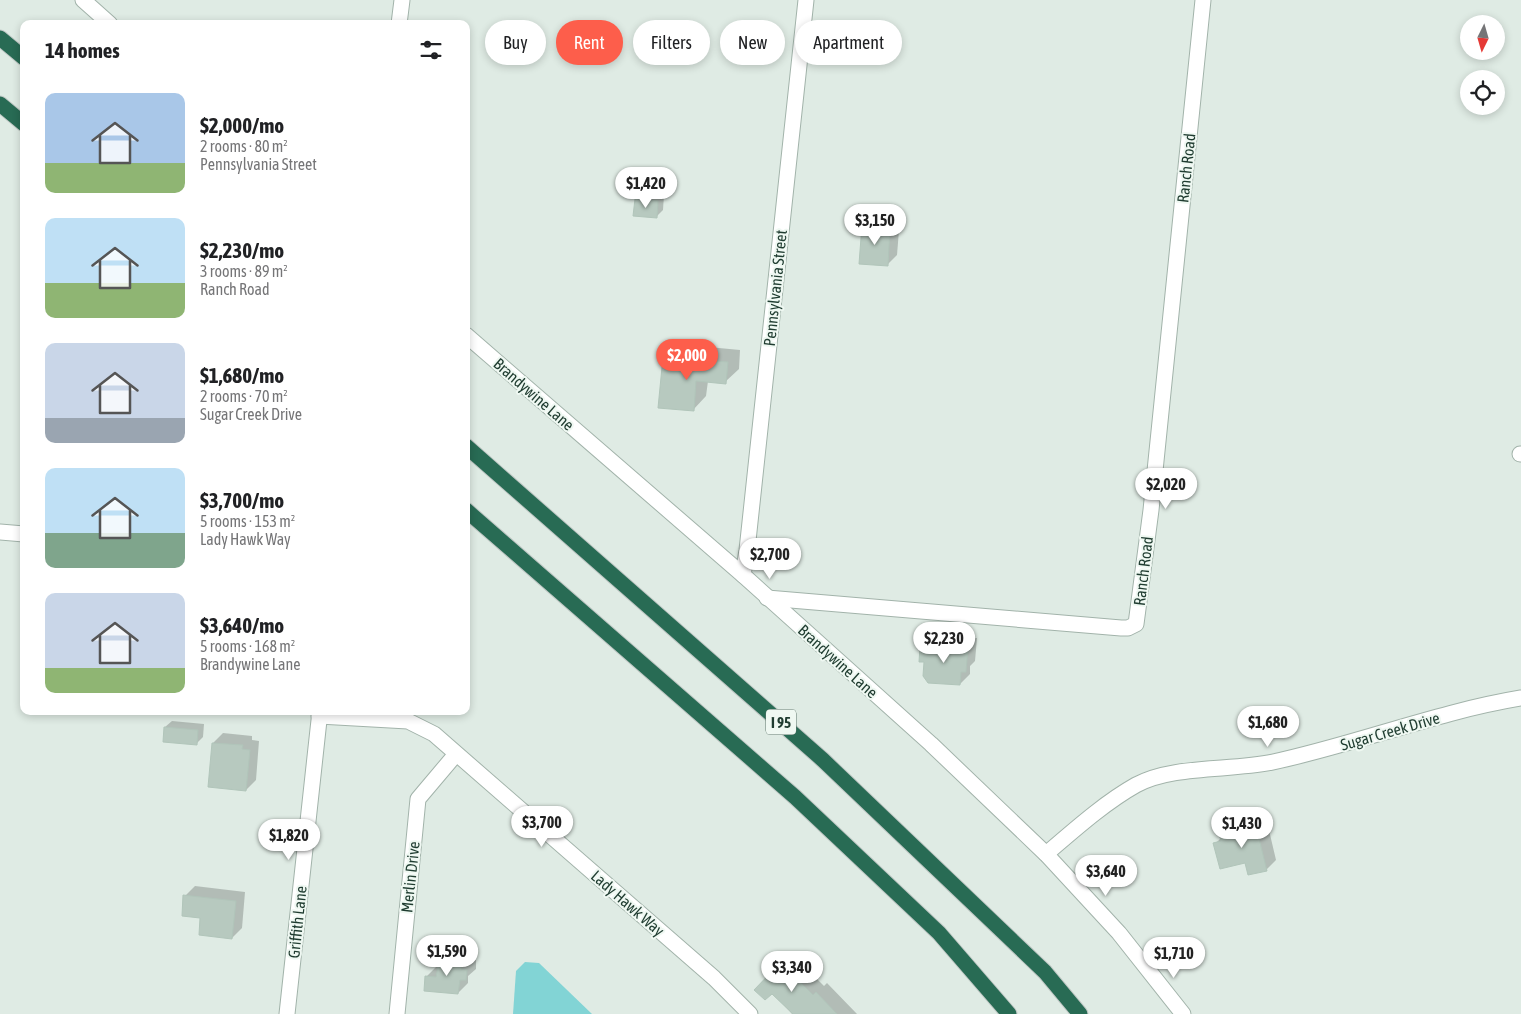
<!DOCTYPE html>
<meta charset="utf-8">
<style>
body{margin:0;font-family:"Asap Condensed",sans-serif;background:#f2f2f2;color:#202124;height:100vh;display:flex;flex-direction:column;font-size:19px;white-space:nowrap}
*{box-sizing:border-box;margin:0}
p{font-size:16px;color:#757577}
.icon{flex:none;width:28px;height:28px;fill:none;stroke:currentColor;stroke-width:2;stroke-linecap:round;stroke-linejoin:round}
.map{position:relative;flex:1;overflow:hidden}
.details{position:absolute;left:20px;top:20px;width:450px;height:695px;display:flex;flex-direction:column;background:#fff;border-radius:10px;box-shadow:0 2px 8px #0003}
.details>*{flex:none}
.guide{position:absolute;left:485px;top:20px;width:475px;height:45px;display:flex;gap:10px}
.needle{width:32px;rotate:185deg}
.controls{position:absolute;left:1460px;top:15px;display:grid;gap:10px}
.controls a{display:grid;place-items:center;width:45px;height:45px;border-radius:50%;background:#fff;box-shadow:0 2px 8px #0003;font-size:25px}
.price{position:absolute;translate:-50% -42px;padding:0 11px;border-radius:18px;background:#fff;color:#222;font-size:16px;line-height:32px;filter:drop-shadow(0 1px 2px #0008)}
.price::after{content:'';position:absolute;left:50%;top:30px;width:15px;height:11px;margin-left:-8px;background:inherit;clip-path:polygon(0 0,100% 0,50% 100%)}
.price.selected{background:#fd5e4b;color:#fff}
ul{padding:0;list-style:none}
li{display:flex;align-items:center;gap:15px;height:125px;padding:0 25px}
li span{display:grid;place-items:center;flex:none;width:140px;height:100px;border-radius:10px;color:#555}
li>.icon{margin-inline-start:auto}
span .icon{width:60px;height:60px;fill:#fffc;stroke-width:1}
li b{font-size:21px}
h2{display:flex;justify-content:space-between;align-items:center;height:60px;padding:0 25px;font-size:21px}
.pill{padding:0 18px;border-radius:22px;background:#fff;box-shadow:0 2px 8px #0003;font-size:18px;line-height:45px}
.pill.selected{background:#fd5e4b;color:#fff}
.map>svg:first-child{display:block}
</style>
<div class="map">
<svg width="1521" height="1014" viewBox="0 0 1521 1014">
<rect width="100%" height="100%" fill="#dfebe4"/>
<path fill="#82d4d5" d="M525 962 539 963 592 1014H513L516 971Z"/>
<g fill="#0003">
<path d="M642 193 664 195 663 210 656 217 636 199Z"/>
<path d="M873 216 900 218 897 255 887 265 863 226Z"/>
<path d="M677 344 740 350 739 369 725 382 708 381 706 396 693 410 664 358Z"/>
<path d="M949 636 977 638 975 661 970 666V674L960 684 925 661 921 648 931 638 946 639Z"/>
<path d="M172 721 204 724 203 737 196 744 165 727Z"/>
<path d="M223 733 252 736V740L259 741 256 780 246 790 213 743Z"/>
<path d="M1264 809 1276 860 1266 870 1215 844 1231 828 1239 825V823L1248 813Z"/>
<path d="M195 886 245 892 242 928 232 938 202 917 185 896Z"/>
<path d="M451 947 471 949 470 960H476V969L468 976V983L458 993 426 977 436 967H439L441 957Z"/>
<path d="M791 954 801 964 806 959 811 964 807 969 824 986 827 983 857 1014H792L772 992 756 990Z"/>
</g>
<g fill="#b7c9bf" stroke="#b1c5ba">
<path d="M635 199 658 201 657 218 633 216Z"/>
<path d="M862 225 890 227 888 266 859 264Z"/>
<path d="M663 357 728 362 726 384 696 381 694 411 658 408Z"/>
<path d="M938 645 968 647 966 672H961L960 685 928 683 923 676 924 662H919L920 647 938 648Z"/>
<path d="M164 727 198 730 197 745 163 742Z"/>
<path d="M212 743 243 745 242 749 250 750 246 791 208 787Z"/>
<path d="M1254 818 1267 871 1248 875 1245 863 1220 869 1213 843 1221 841 1220 837 1239 831 1237 822Z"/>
<path d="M183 895 236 901 232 939 199 935 200 918 182 916Z"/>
<path d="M440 957 462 959 461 969 467 970 466 980H460L458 994 424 991 425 976 436 977Z"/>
<path d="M780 963 791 973 795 968 802 975 798 980 813 995 816 992 837 1014H793L772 994 765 1000 754 990Z"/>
</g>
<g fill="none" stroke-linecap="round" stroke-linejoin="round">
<defs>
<g id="minor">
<path d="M83 0 110 24"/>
<path d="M399 24 402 0"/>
<path d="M466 335 743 575 931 744 1046 854 1119 933 1183 1014"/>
<path d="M1520 454H1521"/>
<path d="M0 532 24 534"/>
<path d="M743 575 747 550 806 0"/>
<path d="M767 598 1121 628H1128L1136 624 1151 510 1203 0"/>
<path d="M319 716 408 721 434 734 714 978 750 1014"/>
<path d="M1046 854C1073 831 1104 803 1136 785 1172 765 1231 771 1273 762 1356 744 1437 712 1521 698"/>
<path d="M287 1014 320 711"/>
<path d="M397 1014 418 799 456 754"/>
</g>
<g id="highway">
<path d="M0 38 24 58"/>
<path d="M0 104 24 124"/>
<path d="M466 446 823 760 1045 972 1080 1014"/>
<path d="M466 510 795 797 939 933 1009 1014"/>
</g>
</defs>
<use href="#minor" stroke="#a2b3aa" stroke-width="17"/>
<use href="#highway" stroke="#c0c8c5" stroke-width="17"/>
<use href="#minor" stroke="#fff" stroke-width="15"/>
<use href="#highway" stroke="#286b54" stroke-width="15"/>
</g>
<g text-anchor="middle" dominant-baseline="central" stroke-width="4" stroke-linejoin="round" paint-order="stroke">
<rect fill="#eff8f2" stroke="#5d746a" stroke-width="1" x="766" y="709.5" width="30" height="25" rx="4"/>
<g font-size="15" font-weight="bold" fill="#1f3c30">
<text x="781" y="722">I 95</text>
</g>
<g font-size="16" fill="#1f3c30" stroke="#eff8f2">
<text transform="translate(1186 168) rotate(-84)">Ranch Road</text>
<text transform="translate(775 288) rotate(-84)">Pennsylvania Street</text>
<text transform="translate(534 394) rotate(41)">Brandywine Lane</text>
<text transform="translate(1143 571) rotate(-83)">Ranch Road</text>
<text transform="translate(838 661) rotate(42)">Brandywine Lane</text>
<text transform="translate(1390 731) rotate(-16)">Sugar Creek Drive</text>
<text transform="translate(410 877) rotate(-84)">Merlin Drive</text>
<text transform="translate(628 903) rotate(41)">Lady Hawk Way</text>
<text transform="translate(297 922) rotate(-84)">Griffith Lane</text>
</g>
</g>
</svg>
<div class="controls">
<a><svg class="needle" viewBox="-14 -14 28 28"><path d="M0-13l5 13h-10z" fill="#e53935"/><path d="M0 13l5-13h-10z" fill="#757577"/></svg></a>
<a><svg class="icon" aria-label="locate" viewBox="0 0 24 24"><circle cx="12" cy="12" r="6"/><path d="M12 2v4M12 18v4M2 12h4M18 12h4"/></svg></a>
</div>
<b class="price" style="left:646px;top:209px">$1,420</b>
<b class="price" style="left:875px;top:246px">$3,150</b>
<b class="price selected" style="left:687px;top:381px">$2,000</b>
<b class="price" style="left:1166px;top:510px">$2,020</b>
<b class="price" style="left:770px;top:580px">$2,700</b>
<b class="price" style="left:944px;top:664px">$2,230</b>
<b class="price" style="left:1268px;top:748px">$1,680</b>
<b class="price" style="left:542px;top:848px">$3,700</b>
<b class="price" style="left:1242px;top:849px">$1,430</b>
<b class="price" style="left:289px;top:861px">$1,820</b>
<b class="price" style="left:1106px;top:897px">$3,640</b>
<b class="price" style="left:447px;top:977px">$1,590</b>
<b class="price" style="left:1174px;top:979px">$1,710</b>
<b class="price" style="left:792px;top:993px">$3,340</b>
<div class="guide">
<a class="pill">Buy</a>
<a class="pill selected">Rent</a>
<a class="pill">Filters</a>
<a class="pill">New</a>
<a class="pill">Apartment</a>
</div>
<section class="details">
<h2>14 homes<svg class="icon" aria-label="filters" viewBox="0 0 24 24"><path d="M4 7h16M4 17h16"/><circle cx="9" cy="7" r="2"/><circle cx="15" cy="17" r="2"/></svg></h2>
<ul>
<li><span style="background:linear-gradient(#a9c7e8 70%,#8fb573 0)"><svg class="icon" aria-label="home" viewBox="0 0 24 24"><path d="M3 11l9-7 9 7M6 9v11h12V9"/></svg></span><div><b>$2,000/mo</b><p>2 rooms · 80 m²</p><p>Pennsylvania Street</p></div></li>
<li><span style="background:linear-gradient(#bfe0f5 65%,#8fb573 0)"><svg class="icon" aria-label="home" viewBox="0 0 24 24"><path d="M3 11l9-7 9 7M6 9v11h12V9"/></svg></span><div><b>$2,230/mo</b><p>3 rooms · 89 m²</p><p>Ranch Road</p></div></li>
<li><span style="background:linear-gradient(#c9d6e8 75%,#9aa5b1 0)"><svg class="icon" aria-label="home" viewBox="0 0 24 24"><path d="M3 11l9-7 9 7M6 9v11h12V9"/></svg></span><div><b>$1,680/mo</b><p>2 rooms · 70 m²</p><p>Sugar Creek Drive</p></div></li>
<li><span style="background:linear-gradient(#bfe0f5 65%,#7fa58c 0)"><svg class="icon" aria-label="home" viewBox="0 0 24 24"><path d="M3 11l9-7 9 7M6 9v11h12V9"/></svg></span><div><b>$3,700/mo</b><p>5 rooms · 153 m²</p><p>Lady Hawk Way</p></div></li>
<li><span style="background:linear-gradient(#c9d6e8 75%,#8fb573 0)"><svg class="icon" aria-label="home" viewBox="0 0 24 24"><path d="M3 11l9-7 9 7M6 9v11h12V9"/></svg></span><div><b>$3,640/mo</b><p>5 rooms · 168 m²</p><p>Brandywine Lane</p></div></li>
</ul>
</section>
</div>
